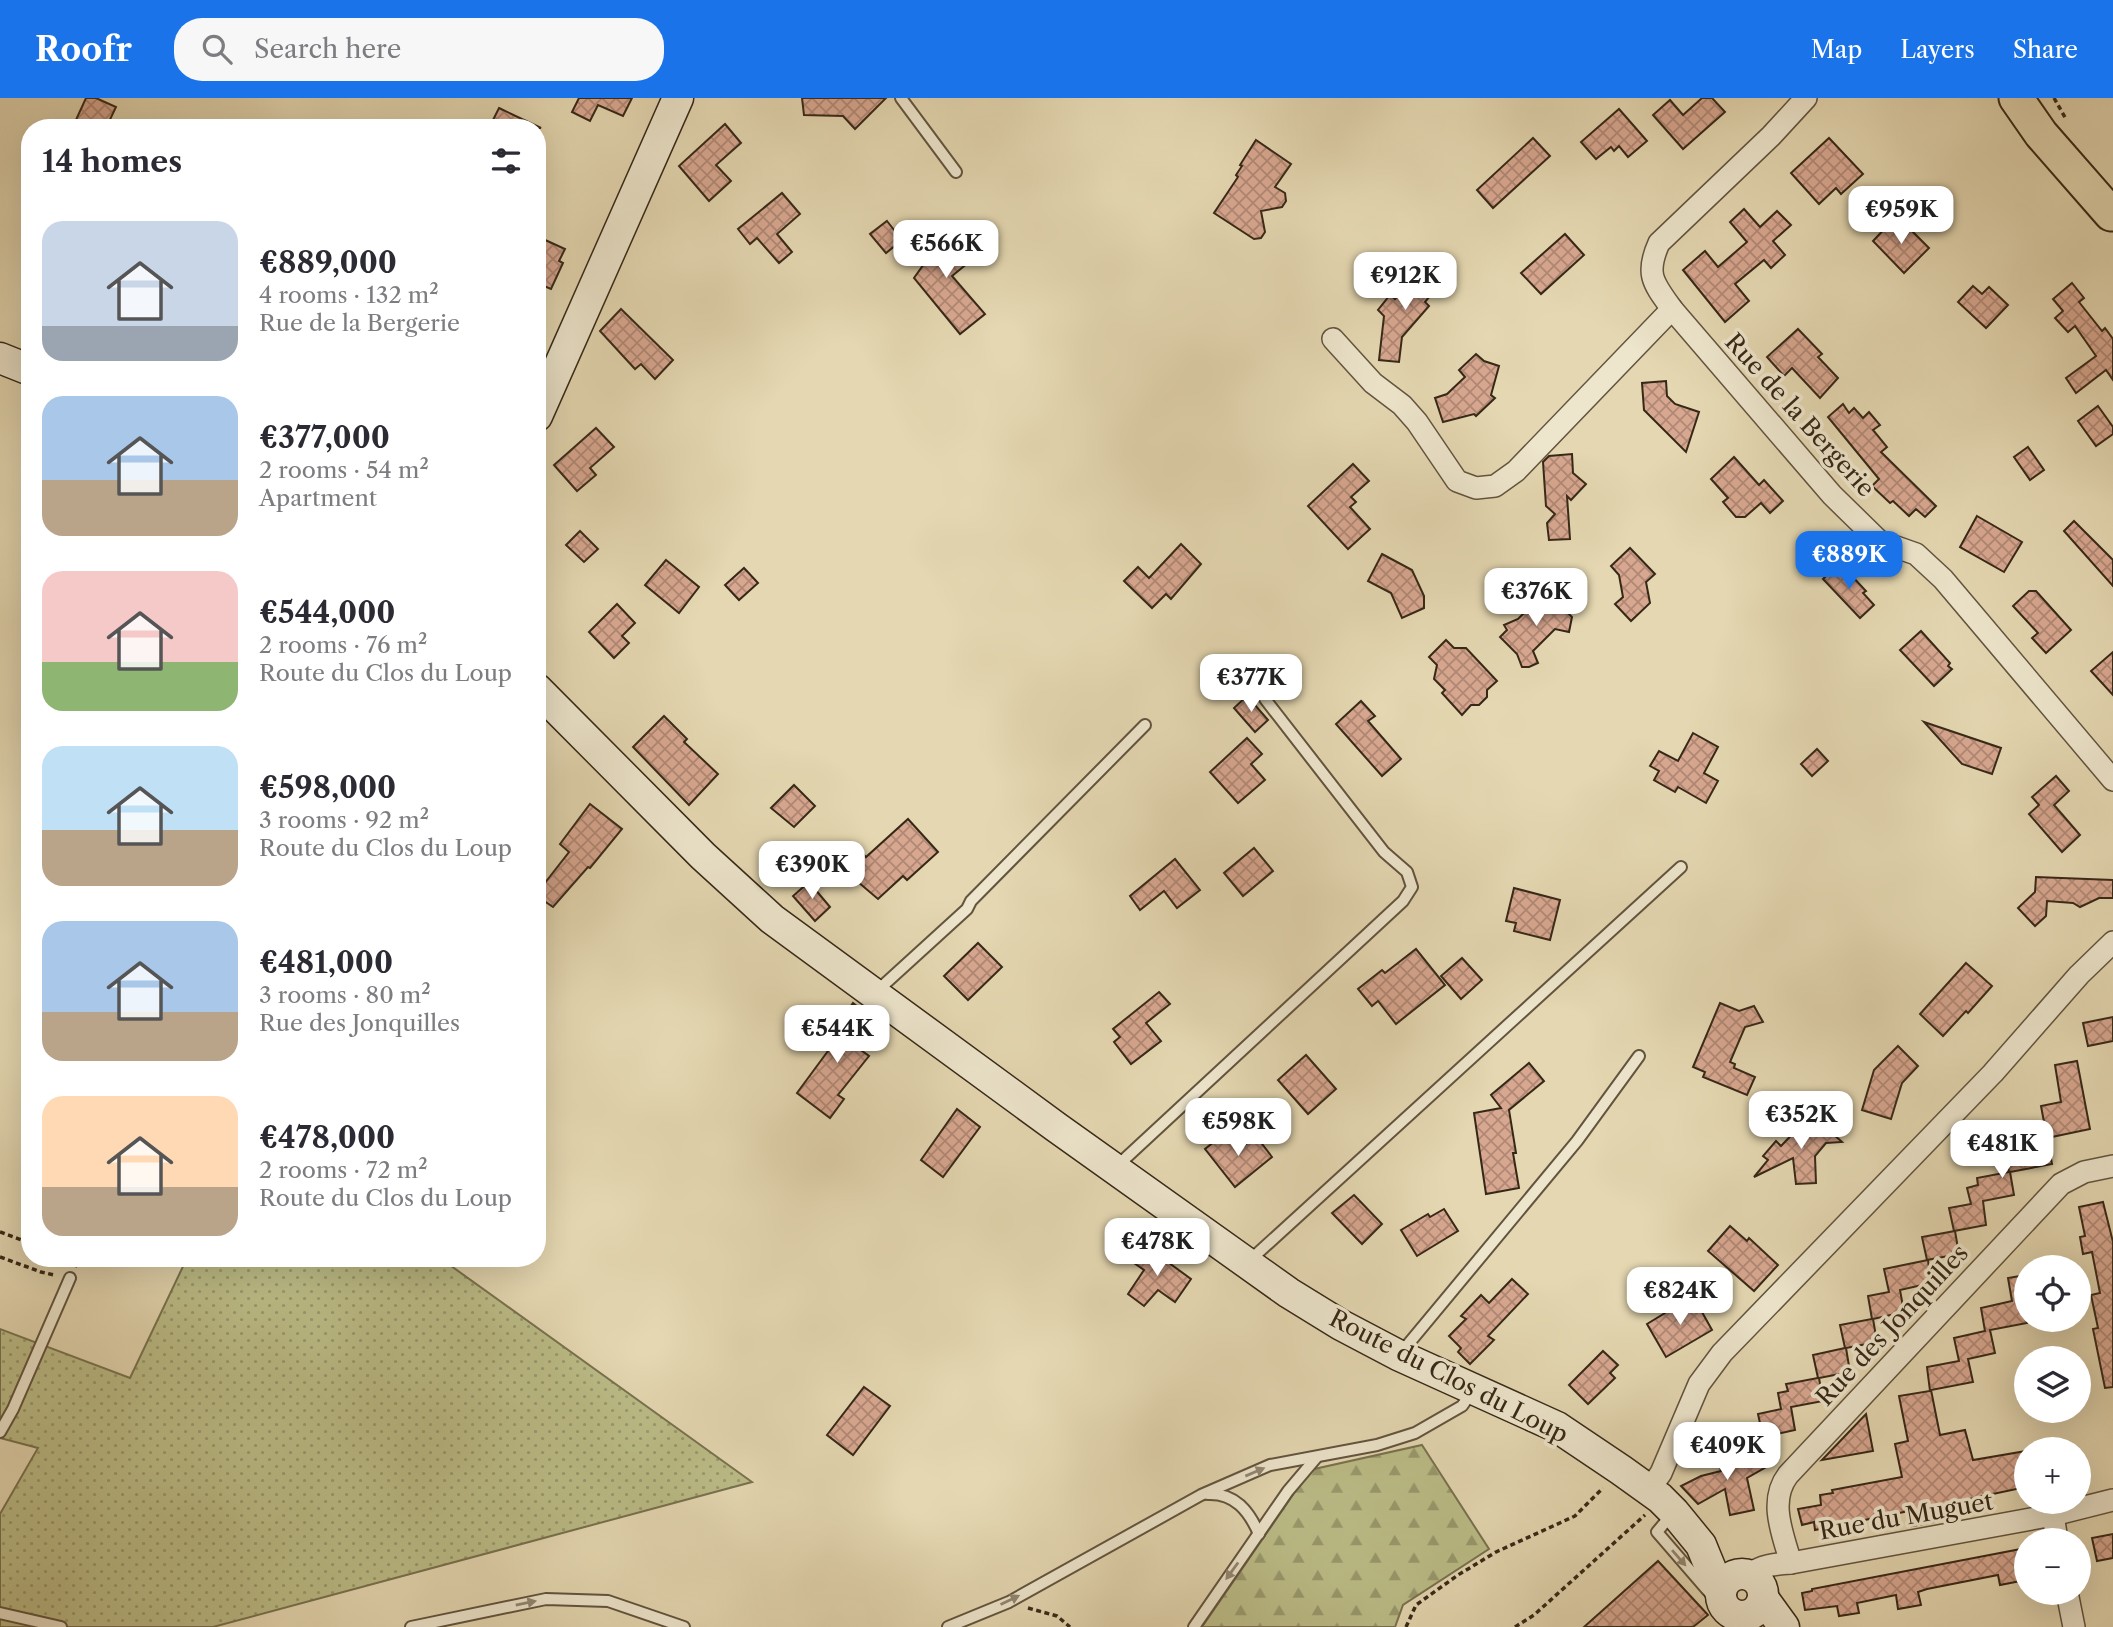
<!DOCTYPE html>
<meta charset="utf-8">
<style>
body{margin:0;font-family:"Libre Caslon Text",serif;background:#f7f7f7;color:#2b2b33;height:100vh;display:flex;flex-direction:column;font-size:26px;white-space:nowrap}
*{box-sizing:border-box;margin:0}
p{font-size:23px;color:#7c7c81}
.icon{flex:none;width:38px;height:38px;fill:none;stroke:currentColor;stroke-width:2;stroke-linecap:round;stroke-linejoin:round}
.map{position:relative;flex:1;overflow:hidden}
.details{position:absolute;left:21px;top:21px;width:525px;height:1148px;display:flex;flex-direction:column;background:#fff;border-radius:28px;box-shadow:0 7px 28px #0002}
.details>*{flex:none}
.tools{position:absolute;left:2014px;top:1157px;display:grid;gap:14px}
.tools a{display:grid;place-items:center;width:77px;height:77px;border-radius:50%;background:#fff;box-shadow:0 7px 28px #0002;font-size:35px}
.price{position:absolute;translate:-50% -60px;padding:0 16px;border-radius:14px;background:#fff;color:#222;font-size:23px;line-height:46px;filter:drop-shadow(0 2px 4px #0008)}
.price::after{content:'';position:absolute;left:50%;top:42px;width:21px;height:16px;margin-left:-10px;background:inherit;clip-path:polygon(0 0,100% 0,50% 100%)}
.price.selected{background:#1a73e8;color:#fff}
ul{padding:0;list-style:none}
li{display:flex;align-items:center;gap:21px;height:175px;padding:0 21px}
li span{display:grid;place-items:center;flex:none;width:196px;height:140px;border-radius:21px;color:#555}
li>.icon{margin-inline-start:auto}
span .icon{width:84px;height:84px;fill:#fffc;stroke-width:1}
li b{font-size:30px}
h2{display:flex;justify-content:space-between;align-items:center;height:84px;padding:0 21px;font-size:30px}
header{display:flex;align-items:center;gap:42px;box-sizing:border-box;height:98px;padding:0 35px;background:#1a73e8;color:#fff}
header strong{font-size:33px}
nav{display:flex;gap:38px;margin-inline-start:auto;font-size:24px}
.search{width:490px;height:63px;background:#f7f7f7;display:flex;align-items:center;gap:18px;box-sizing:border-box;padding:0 24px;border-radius:28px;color:#7c7c81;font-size:26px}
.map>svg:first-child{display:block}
</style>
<header>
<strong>Roofr</strong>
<div class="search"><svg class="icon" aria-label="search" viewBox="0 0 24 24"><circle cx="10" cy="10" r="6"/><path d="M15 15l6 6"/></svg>Search here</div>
<nav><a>Map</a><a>Layers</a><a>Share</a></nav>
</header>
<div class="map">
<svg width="2113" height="1529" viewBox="0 0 2113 1529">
<defs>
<pattern id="grass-dots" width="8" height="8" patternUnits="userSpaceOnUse" patternTransform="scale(1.75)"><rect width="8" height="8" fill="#bbbc87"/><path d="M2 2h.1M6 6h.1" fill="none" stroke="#99996d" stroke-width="1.8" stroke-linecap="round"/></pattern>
<pattern id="forest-firs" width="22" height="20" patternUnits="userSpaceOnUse" patternTransform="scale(1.75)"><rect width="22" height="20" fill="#bbbc87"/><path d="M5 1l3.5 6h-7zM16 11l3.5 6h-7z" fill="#99996d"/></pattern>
<pattern id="building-cross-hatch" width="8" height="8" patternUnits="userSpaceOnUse" patternTransform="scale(1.75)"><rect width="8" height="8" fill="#d8a790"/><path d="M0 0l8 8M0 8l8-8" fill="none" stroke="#b08875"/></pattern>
</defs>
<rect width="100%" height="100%" fill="#e4d7b1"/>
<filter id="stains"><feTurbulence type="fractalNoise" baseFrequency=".00286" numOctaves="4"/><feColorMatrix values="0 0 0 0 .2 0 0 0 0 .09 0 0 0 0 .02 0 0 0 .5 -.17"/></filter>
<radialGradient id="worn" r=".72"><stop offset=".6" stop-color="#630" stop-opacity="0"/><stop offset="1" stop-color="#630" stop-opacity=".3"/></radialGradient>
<path fill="url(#grass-dots)" stroke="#78724f" stroke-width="2" d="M187 1160H440L752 1384 213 1529H0V1416L38 1350 0 1340V1231L130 1280Z"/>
<path fill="url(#forest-firs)" stroke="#78724f" stroke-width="2" d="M1422 1347 1489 1451 1403 1507 1395 1529H1202L1310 1372Z"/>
<g fill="url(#building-cross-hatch)" stroke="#362817" stroke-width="2">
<path d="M86 0H96L116 9 106 30H87L75 24Z"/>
<path d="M579 0H632L623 18 598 7 590 23 572 14Z"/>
<path d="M802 0H886L855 31 843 18 804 17Z"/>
<path d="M1702 0H1712L1725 14 1683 51 1653 17 1670 2 1683 17Z"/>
<path d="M499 10 541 30H489Z"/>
<path d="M1619 11 1647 43 1628 59 1619 48 1614 53 1611 49 1596 61 1581 44Z"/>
<path d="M725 26 741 45 716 67 731 83 709 103 679 68Z"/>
<path d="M1533 40 1550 58 1493 110 1477 92Z"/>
<path d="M1829 40 1863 76 1841 96 1836 90 1819 106 1791 75Z"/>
<path d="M1256 42 1291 66 1275 89 1285 95 1286 103 1282 109 1261 113 1265 134 1261 140 1254 141 1214 115 1238 79 1236 77 1242 68 1240 67Z"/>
<path d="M782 95 800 116 777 136 792 154 779 165 757 140 750 146 738 131Z"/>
<path d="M1744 111 1760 129 1777 113 1791 127 1773 143 1785 157 1771 170 1764 162 1735 186 1749 203 1725 224 1683 172 1705 153 1718 169 1747 144 1730 124Z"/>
<path d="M887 123 902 142 886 155 870 136Z"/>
<path d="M1890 125 1897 132 1904 125 1929 150 1904 175 1873 143Z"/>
<path d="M940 129 969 164 952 178 985 216 960 236 914 180 926 163 915 150Z"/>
<path d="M1565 136 1584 157 1541 196 1521 175Z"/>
<path d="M543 141 565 151 559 163 563 165 551 191 537 185V154Z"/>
<path d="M1424 166 1443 182 1425 204 1429 208 1402 239 1399 264 1379 262 1384 218 1378 212 1390 197 1395 201Z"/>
<path d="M2072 185 2084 200 2079 204 2102 233 2105 230 2113 241V282L2106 272 2076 295 2066 280 2096 258 2075 228 2068 234 2055 220 2063 213 2053 201Z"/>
<path d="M1973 188 1982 196 1989 189 2008 207 1986 230 1958 204Z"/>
<path d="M621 211 673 262 655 281 641 266 635 271 600 233Z"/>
<path d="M1798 231 1822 256 1818 259 1838 280 1820 300 1792 270 1784 278 1767 259Z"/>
<path d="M1476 256 1484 263 1499 268 1491 297 1495 300 1476 318 1474 316 1443 324 1435 300 1447 296 1465 279 1459 272Z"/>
<path d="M1666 283 1667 298 1675 306 1699 314 1686 354 1644 312 1642 285Z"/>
<path d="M1843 306 1849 315 1854 310 1863 320 1869 314 1880 327 1873 332 1887 349 1881 354 1936 408 1925 419 1916 411 1909 418 1893 403 1890 405 1872 388 1879 381 1828 319Z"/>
<path d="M2098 308 2113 329V336L2096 348 2078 323Z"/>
<path d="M596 330 614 349 590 370 596 377 577 393 554 367Z"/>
<path d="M2028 349 2044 372 2030 382 2014 359Z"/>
<path d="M1572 356 1573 375 1586 386 1571 402 1567 398 1570 441 1549 442 1547 425 1555 416 1546 408 1543 364 1549 358Z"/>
<path d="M1734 359 1759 387 1764 382 1783 403 1770 415 1761 405 1745 419H1736L1723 404 1728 400 1711 381Z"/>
<path d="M1353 366 1369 383 1351 399 1356 404 1350 409 1370 431 1348 451 1308 408Z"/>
<path d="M1977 418 2022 444 2004 474 1960 449Z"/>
<path d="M2074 423 2113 462V488L2064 433Z"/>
<path d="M580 433 598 451 584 464 566 447Z"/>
<path d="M1181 446 1201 466 1171 501 1166 496 1152 510 1124 483 1138 469 1149 480Z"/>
<path d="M1630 450 1655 476 1646 484 1650 505 1631 523 1615 506 1623 499 1619 477 1611 468Z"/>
<path d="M1382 456 1412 472 1424 498V510L1402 520 1391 495 1368 483Z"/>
<path d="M666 462 699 489 679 515 645 487Z"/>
<path d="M1837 467 1849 480 1852 478 1866 493 1863 495 1874 507 1860 520 1823 481Z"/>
<path d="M744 470 758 485 739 502 725 487Z"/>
<path d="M1546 493 1572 519 1569 534 1555 531 1533 553 1538 565 1529 569H1522L1517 556 1500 539 1507 532 1504 527 1518 521Z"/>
<path d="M2029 493H2036L2071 532 2046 555 2032 540 2038 535 2013 508Z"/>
<path d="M617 506 635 525 622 538 629 545 614 560 589 534Z"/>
<path d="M1921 533 1950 565 1948 568 1952 571 1934 588 1900 552Z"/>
<path d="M1446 542 1454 550H1466L1497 583 1487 592V599L1479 607H1471L1462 617 1442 595 1445 592 1434 581 1437 567 1429 559Z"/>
<path d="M2113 554V597L2091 573Z"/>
<path d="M1247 598 1268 622 1255 634 1234 610Z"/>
<path d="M1361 603 1375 618 1368 623 1401 661 1382 678 1336 626Z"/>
<path d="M664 618 687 641 684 644 718 676 689 707 633 649Z"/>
<path d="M1924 624 2001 650 1992 676 1962 666Z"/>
<path d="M1693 635 1718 649 1704 675 1718 683 1706 705 1678 689 1675 694 1654 682 1659 673 1650 668 1659 653 1678 663Z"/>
<path d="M1247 640 1262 656 1251 666 1265 682 1238 705 1210 674Z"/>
<path d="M1817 651 1828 663 1812 678 1801 666Z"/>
<path d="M2056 678 2069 693 2054 707 2080 737 2062 754 2029 716 2039 707 2032 699Z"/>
<path d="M794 687 815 708 794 729 771 710Z"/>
<path d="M590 706 622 731 590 770 588 769 553 809 537 798V795L569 754 560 746Z"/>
<path d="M908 721 938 754 907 782 903 778 878 801 838 767 857 750 866 759Z"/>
<path d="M1254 750 1273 773 1243 798 1224 775Z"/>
<path d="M1175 761 1200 792 1177 810 1164 793 1140 812 1130 798Z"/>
<path d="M2036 779 2113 782V800H2099L2080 809 2073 805 2047 803 2046 818 2035 828 2018 810 2035 794Z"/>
<path d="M809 784 830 809 815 823 793 798Z"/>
<path d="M1514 790 1560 802 1550 842 1514 833 1516 825 1506 823Z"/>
<path d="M978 845 1002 869 968 902 944 878Z"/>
<path d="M1416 851 1445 887 1396 926 1378 903 1372 908 1358 891 1382 872 1385 875Z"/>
<path d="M1462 860 1482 882 1461 901 1441 878Z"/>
<path d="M1966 865 1992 888 1968 915 1966 913 1943 938 1920 916Z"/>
<path d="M1159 894 1170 906 1146 925 1161 943 1131 966 1114 944 1120 939 1113 931Z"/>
<path d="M853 905 868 917 862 925 867 929 854 947 869 958 838 997 844 1001 830 1020 797 995 842 934 836 929Z"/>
<path d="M1720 905 1739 913 1754 908 1763 924 1745 929 1730 964 1735 966 1734 970 1755 979 1747 997 1703 979 1705 974 1693 969Z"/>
<path d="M2113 919V943L2088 948 2083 925Z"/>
<path d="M1898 948 1918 968 1902 985 1891 1021 1862 1012 1874 972Z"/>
<path d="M1306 957 1336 991 1308 1016 1278 982Z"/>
<path d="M2077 963 2090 1031 2047 1040 2041 1008 2061 1004 2055 967Z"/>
<path d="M1529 965 1544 983 1509 1012 1516 1055H1513L1519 1090 1486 1096 1474 1015 1501 1010 1491 997Z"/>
<path d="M957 1011 980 1029 943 1079 921 1062Z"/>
<path d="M1814 1019 1842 1044 1826 1045 1815 1058 1816 1085 1796 1086 1793 1060 1754 1079 1768 1062 1763 1058 1776 1043 1781 1048 1805 1023 1809 1027Z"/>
<path d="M2045 1029 2052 1066 2010 1074 2014 1097 1983 1103 1986 1127 1954 1133 1949 1110 1971 1106 1967 1090 1978 1087 1977 1080 2009 1074 2004 1051 2026 1046 2024 1034Z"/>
<path d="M1224 1036 1238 1053 1256 1038 1272 1059 1235 1089 1205 1051Z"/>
<path d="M1354 1097 1382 1126 1362 1146 1332 1115Z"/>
<path d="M2103 1104 2113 1144V1289L2105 1290 2093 1231 2098 1230 2091 1197 2100 1195 2092 1154 2083 1156 2080 1139 2085 1138 2079 1109Z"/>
<path d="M1444 1111 1458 1133 1417 1158 1401 1132 1428 1116 1430 1119Z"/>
<path d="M1730 1128 1747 1143 1749 1140 1778 1167 1754 1193 1708 1153Z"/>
<path d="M1955 1133 1959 1156 1927 1162 1922 1139Z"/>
<path d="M1146 1148 1191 1181 1175 1204 1158 1192 1144 1208 1128 1196 1144 1172 1134 1165Z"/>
<path d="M1928 1162 1931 1185 1900 1192 1904 1214 1873 1221 1877 1244 1846 1250 1850 1274 1819 1280 1823 1303 1791 1309 1795 1332 1763 1339 1758 1316 1781 1311 1778 1295 1788 1293 1786 1286 1818 1280 1813 1257 1845 1250 1840 1227 1872 1221 1868 1198 1889 1194 1884 1171Z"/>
<path d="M2026 1177V1201L2022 1202 2027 1225 1990 1232 1995 1255 1968 1261 1973 1284 1931 1292 1940 1337 1965 1332 1973 1362 2026 1353V1389L1941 1407 1944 1422 1912 1428 1909 1413 1815 1432 1814 1424 1802 1427 1798 1411 1821 1407 1820 1397 1833 1395 1832 1392 1902 1379 1895 1346 1908 1343 1899 1298 1930 1293 1927 1269 1959 1263 1954 1240 1985 1233 1981 1210 2012 1203 2008 1180Z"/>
<path d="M1512 1181 1528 1196 1488 1238 1494 1242 1470 1266 1458 1254 1461 1250 1449 1238 1466 1221 1461 1218 1481 1197 1489 1205Z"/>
<path d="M1693 1198 1712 1232 1666 1259 1647 1226Z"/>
<path d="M1603 1253 1618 1267 1610 1275 1615 1280 1588 1306 1569 1287Z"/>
<path d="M864 1289 890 1308 853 1357 827 1337Z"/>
<path d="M1866 1316 1873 1353 1822 1362 1846 1337Z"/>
<path d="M1741 1348 1745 1369 1767 1364 1768 1368 1747 1380 1754 1412 1730 1417 1725 1391 1698 1406 1681 1388 1701 1378 1721 1373 1717 1353Z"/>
<path d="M2113 1436V1460L2097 1463 2092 1440Z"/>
<path d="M2026 1450V1482L2000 1487 1998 1477 1927 1491 1918 1494 1921 1507 1898 1511 1896 1497 1857 1505 1859 1515 1839 1518 1837 1508 1805 1512 1802 1495 1812 1493V1491Z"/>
<path d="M1658 1463 1708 1517 1693 1529H1584Z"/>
</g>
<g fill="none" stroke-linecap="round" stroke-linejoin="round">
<defs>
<g id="lane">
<path d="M901 0 956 74"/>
<path d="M877 893 967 811 971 803 1145 627"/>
<path d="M1116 1069 1403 803 1412 789 1407 774 1384 754 1265 601"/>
<path d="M1248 1164 1681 769"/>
<path d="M1400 1256 1577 1043 1639 958"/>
<path d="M0 1334 13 1311 70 1180"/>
<path d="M1208 1396C1235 1395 1249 1413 1259 1436"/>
<path d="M1672 1416 1657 1434 1708 1493"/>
<path d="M0 1515 61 1529"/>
<path d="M411 1529 546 1501 608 1503 684 1529"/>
<path d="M948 1529 1009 1504 1201 1397 1270 1367 1377 1347 1415 1335 1462 1308 1472 1294"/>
<path d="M1194 1529 1288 1393 1316 1360"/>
</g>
<g id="street">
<path d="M1806 0 1771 38 1659 145C1645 176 1653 185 1672 211L1832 397 1879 443 1916 456 1943 481 2113 682"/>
<path d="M1333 241 1373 285 1402 307 1417 324 1457 383 1476 390 1495 388 1516 373 1672 211"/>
<path d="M1649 1392 1661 1375 1699 1286 1722 1255 1993 975 2079 877 2113 844"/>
<path d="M2053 1417 2057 1442"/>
<path d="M1791 1465C1783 1437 1768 1403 1788 1377L2061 1086 2084 1074 2113 1068"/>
<path d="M1748 1477C1762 1467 1774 1466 1791 1465L2053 1417 2113 1402"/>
<path d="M2067 1494 2074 1529"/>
</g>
<g id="secondary">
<path d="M0 260 30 272"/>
<path d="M537 318 678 0"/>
<path d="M537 591 703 758 772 821 1056 1029 1289 1195 1341 1227 1398 1257 1557 1329 1621 1372 1660 1400 1674 1414 1701 1447 1721 1496"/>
<circle cx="1742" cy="1497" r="21"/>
<path d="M1763 1500 1784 1529"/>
</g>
<path id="primary" d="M2016 0 2041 36 2111 116"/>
</defs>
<use href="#lane" stroke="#62543e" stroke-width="14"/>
<use href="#street" stroke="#62543e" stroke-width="24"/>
<use href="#secondary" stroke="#362817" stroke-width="33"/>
<use href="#primary" stroke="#362817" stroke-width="37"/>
<g stroke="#362817" stroke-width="3.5" stroke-dasharray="5 3.5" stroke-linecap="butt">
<path d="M2054 0 2066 21"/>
<path d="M0 1134 30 1145"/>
<path d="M0 1159 41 1174 54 1177"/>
<path d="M75 1169 79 1160"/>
<path d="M1028 1510 1057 1518 1070 1529"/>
<path d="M1406 1529 1416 1507 1458 1477 1496 1454 1575 1418 1603 1390"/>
<path d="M1515 1529 1534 1517 1645 1417"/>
</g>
<use href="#lane" stroke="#ede5cc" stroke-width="10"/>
<use href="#street" stroke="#ede5cc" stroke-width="21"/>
<use href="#secondary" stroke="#ede5cc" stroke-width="30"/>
<use href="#primary" stroke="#e4d7b1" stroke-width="33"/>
</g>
<defs><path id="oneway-solid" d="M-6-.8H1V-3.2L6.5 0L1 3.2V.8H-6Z" transform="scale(1.75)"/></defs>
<g fill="#928672">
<use href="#oneway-solid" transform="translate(1255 1374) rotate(-23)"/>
<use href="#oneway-solid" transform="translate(1679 1460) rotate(49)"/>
<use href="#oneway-solid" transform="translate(1232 1473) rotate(126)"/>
<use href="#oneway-solid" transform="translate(1010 1502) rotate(-26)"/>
<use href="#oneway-solid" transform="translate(526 1505) rotate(-12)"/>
</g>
<g text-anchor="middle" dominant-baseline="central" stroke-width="7" stroke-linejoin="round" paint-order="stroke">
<g font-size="24" fill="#362817" stroke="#ede5cc">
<text transform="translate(1800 317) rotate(48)">Rue de la Bergerie</text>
<text transform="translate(1892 1227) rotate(-47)">Rue des Jonquilles</text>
<text transform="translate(1449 1278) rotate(27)">Route du Clos du Loup</text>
<text transform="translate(1906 1418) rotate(-10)">Rue du Muguet</text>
</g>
</g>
<rect width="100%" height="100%" filter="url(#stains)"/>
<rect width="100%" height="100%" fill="url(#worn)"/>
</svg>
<div class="tools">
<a><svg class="icon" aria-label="locate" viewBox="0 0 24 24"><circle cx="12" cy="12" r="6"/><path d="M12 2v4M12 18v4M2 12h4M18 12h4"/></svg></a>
<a><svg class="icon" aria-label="layers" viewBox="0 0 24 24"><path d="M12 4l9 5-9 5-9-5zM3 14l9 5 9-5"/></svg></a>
<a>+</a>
<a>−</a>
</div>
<b class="price" style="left:1901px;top:148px">€959K</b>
<b class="price" style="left:946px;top:182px">€566K</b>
<b class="price" style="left:1405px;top:214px">€912K</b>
<b class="price selected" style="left:1849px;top:493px">€889K</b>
<b class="price" style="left:1536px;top:530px">€376K</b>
<b class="price" style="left:1251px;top:616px">€377K</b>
<b class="price" style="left:812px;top:803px">€390K</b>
<b class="price" style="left:837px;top:967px">€544K</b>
<b class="price" style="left:1801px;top:1053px">€352K</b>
<b class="price" style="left:1238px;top:1060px">€598K</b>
<b class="price" style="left:2002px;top:1082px">€481K</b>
<b class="price" style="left:1157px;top:1180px">€478K</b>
<b class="price" style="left:1680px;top:1229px">€824K</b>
<b class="price" style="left:1727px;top:1384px">€409K</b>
<section class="details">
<h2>14 homes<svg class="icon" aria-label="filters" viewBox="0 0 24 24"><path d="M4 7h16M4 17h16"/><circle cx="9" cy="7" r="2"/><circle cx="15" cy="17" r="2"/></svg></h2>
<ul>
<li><span style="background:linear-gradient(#c9d6e8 75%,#9aa5b1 0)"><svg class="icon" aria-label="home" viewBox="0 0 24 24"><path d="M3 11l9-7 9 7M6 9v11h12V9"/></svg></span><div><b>€889,000</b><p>4 rooms · 132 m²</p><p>Rue de la Bergerie</p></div></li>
<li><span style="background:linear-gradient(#a9c7e8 60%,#b9a48a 0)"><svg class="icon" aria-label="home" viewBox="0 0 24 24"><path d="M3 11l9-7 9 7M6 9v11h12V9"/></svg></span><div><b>€377,000</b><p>2 rooms · 54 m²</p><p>Apartment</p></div></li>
<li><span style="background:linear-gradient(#f6c9c9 65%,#8fb573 0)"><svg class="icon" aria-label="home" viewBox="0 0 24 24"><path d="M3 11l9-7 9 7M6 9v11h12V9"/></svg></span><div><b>€544,000</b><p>2 rooms · 76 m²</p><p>Route du Clos du Loup</p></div></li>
<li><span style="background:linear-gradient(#bfe0f5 60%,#b9a48a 0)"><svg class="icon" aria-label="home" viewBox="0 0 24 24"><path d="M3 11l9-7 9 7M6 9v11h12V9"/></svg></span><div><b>€598,000</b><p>3 rooms · 92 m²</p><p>Route du Clos du Loup</p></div></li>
<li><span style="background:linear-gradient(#a9c7e8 65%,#b9a48a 0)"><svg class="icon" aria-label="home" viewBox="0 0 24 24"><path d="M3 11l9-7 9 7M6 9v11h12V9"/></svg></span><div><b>€481,000</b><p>3 rooms · 80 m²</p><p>Rue des Jonquilles</p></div></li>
<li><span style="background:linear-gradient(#ffd9b3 65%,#b9a48a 0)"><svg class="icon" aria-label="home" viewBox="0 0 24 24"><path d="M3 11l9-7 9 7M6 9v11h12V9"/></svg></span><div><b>€478,000</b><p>2 rooms · 72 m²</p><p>Route du Clos du Loup</p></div></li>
</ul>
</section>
</div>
